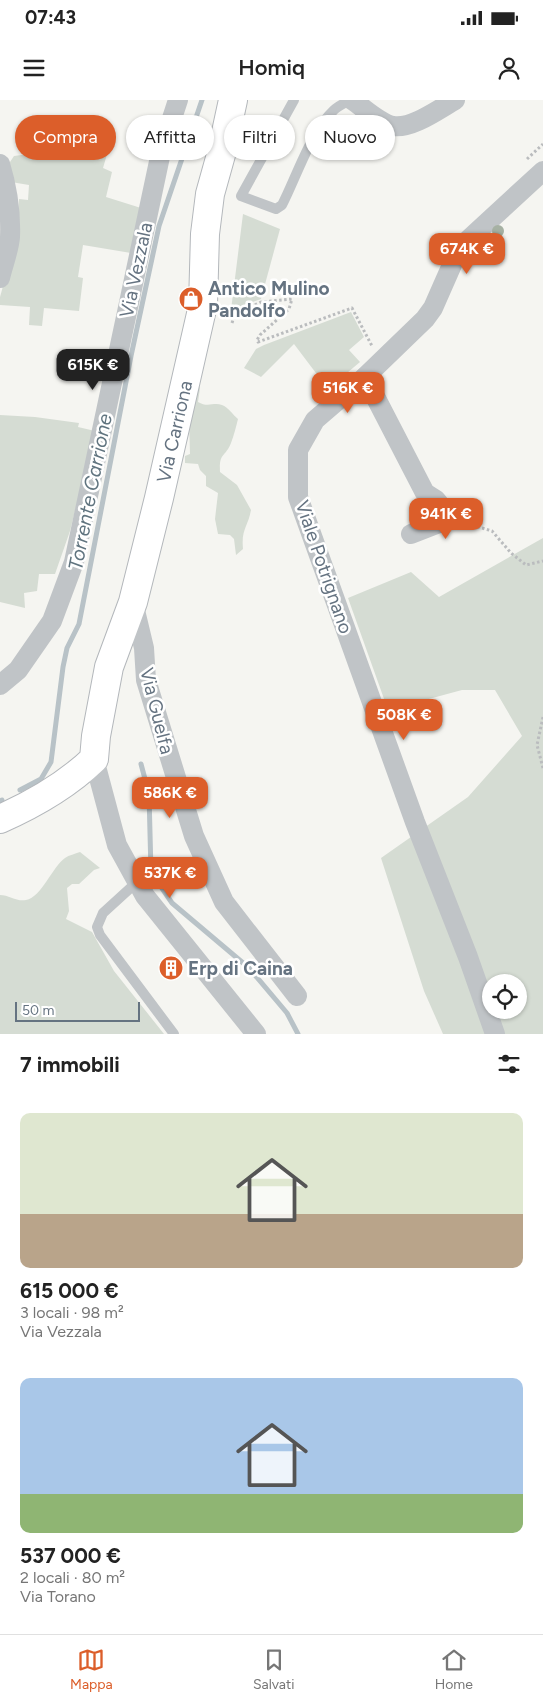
<!DOCTYPE html>
<html lang="it">
<meta charset="utf-8">
<style>
body{margin:0;font-family:Figtree,sans-serif;background:#f2f2f2;color:#222;height:100vh;display:flex;flex-direction:column;font-size:19px;white-space:nowrap}
*{box-sizing:border-box;margin:0}
p{font-size:16px;color:#767676}
.icon{flex:none;width:28px;height:28px;fill:none;stroke:currentColor;stroke-width:2;stroke-linecap:round;stroke-linejoin:round}
.map{position:relative;height:934px;overflow:hidden}
.side{display:flex;flex-direction:column;background:#fff;flex:1}
.side>*{flex:none}
.top-card{position:absolute;left:15px;top:15px;width:514px;height:45px;display:flex;gap:10px}
.tools{position:absolute;left:482px;top:874px;display:grid;gap:10px}
.tools a{display:grid;place-items:center;width:45px;height:45px;border-radius:50%;background:#fff;box-shadow:0 1px 4px #0004;font-size:25px}
.scale{position:absolute;left:15px;bottom:12px;width:125px;box-sizing:border-box;padding-left:5px;border:2px solid #657381;border-top:0;font-size:14px;line-height:18px;white-space:nowrap;color:#657381;-webkit-text-stroke:4px #fff;paint-order:stroke}
.price{position:absolute;translate:-50% -42px;padding:0 11px;border-radius:10px;background:#dc5e2a;color:#fff;font-size:16px;line-height:32px;filter:drop-shadow(0 1px 2px #0008)}
.price::after{content:'';position:absolute;left:50%;top:30px;width:15px;height:11px;margin-left:-8px;background:inherit;clip-path:polygon(0 0,100% 0,50% 100%)}
.price.selected{background:#222;color:#fff}
ul{padding:0;list-style:none}
li{display:grid;align-content:center;gap:10px;height:265px;padding:0 20px}
li span{display:grid;place-items:center;height:155px;border-radius:10px;color:#555}
li>.icon{margin-inline-start:auto}
span .icon{width:90px;height:90px;fill:#fffc;stroke-width:1}
li b{font-size:21px}
h2{display:flex;justify-content:space-between;align-items:center;height:60px;padding:0 20px;font-size:21px}
.chip{padding:0 18px;border-radius:22px;background:#fff;box-shadow:0 1px 4px #0004;font-size:18px;line-height:45px}
.chip.selected{background:#dc5e2a;color:#fff}
.status{display:flex;justify-content:space-between;align-items:center;height:35px;padding:0 25px;background:#fff;direction:ltr}
.status svg{height:14px;fill:currentColor}
header{display:flex;justify-content:space-between;align-items:center;height:65px;padding:0 20px;background:#fff;font-size:22px;font-weight:600}
.dock{display:flex;justify-content:space-around;align-items:center;height:70px;border-top:1px solid #e0e0e0;background:#fff;font-size:14px;color:#767676}
.dock a{display:grid;justify-items:center;gap:2px}
.dock .selected{color:#dc5e2a}
.map>svg:first-child{display:block}
</style>
<div class="status"><b>07:43</b><svg viewBox="0 0 49 12"><path d="M0 12V9h3v3zM5 12V6h3v6zM10 12V3h3v9zM15 12V0h3v12zM26 1h20v11H26zM47 4h2v5h-2z"/></svg></div>
<header><svg class="icon" aria-label="menu" viewBox="0 0 24 24"><path d="M4 6h16M4 12h16M4 18h16"/></svg>Homiq<svg class="icon" aria-label="person" viewBox="0 0 24 24"><circle cx="12" cy="8" r="4"/><path d="M4 21q1-7 8-7t8 7"/></svg></header>
<div class="map">
<svg width="543" height="934" viewBox="0 0 543 934">
<rect width="100%" height="100%" fill="#f5f5f1"/>
<g fill="#d5dcd3" fill-rule="evenodd">
<path d="M51 20 72 30 73 35 95 38 90 47 108 51 103 68 112 72 106 97 141 108 131 153 83 145 78 177 83 178 79 211 44 208 42 226 29 225 30 207 0 205V197L17 136 19 99 28 100 29 85 11 82 8 65 14 56 29 54 46 27 48 28Z"/>
<path d="M243 114 280 129 261 199 231 210Z"/>
<path d="M351 212 364 237 349 250 360 262 328 289 294 244 261 277 244 268 256 249 264 245Z"/>
<path d="M198 282 200 288 198 302C208 308 213 302 222 305 228 307 233 315 238 319 236 327 234 335 231 343 225 358 219 352 220 372L237 385 251 410C248 427 241 429 243 449L236 455 234 439 230 435 218 434 215 419 218 393 206 386V376L200 370 198 364 185 363V356L190 354 189 319Z"/>
<path d="M0 315 35 317 79 323 78 327 95 331 70 431 55 474H39L37 491 24 493 25 508 0 502Z"/>
<path d="M543 438V934H443L424 891 381 758 468 697 522 636 495 590H462L388 610 348 498 411 472 439 497ZM491 882H519V910H491Z"/>
<path d="M80 752 100 768 94 770 79 784H72L67 788 69 811 66 819 92 832 114 871 164 934H0V795C9 795 17 802 26 800 42 797 52 767 65 758 69 755 75 754 80 752Z"/>
</g>
<g fill="none" stroke-linecap="round" stroke-linejoin="round">
<g stroke="#b8c2c7" stroke-width="5">
<path d="M141 664 149 694 151 772 172 803 249 868 287 913 298 934"/>
<path d="M20 690 41 679 51 662 63 567 67 548 79 524 131 256 159 126 202 0"/>
<path d="M0 701 2 700"/>
</g>
<defs>
<g id="secondary">
<path id="s1" d="M0 719C34 704 67 685 94 659L96 636 109 567 133 502 159 398 203 205 205 134 210 94 222 51 233 0"/>
</g>
</defs>
<use href="#secondary" stroke="#b3b7bb" stroke-width="30"/>
<g stroke="#babcbe" stroke-width="3" stroke-dasharray="2.5 2.5" stroke-linecap="butt">
<path d="M527 59 543 44"/>
<path d="M222 213 236 214 261 202 292 199 289 209 260 235 257 240 258 242 352 208 372 246"/>
<path d="M232 223 235 214"/>
<path d="M464 421 465 423 492 431 511 453 526 465 543 461"/>
<path d="M543 617 537 645 543 668"/>
</g>
<g stroke="#c0c4c7" stroke-width="10">
<path d="M294 0 241 96 276 109 282 105C296 78 311 31 334 10 338 6 345 3 350 0"/>
<path d="M137 782 103 813 97 827 100 835 174 934"/>
</g>
<g stroke="#c0c4c7" stroke-width="20">
<path d="M352 0C364 8 379 23 393 26 412 29 439 9 455 0"/>
<path d="M0 64C7 87 11 113 10 137 9 150 3 165 0 178"/>
<path d="M365 277 425 393 436 400 448 415 447 420 411 434"/>
<path d="M133 502 144 548 146 580 194 736 224 802 297 896"/>
<path d="M0 585 18 570 52 521 74 462 161 52 178 0"/>
<path d="M94 659 117 745 145 796 256 934"/>
<path d="M495 934 468 857 415 722 298 397V350L315 320 365 277 425 219 433 208 455 158 469 139 543 71"/>
</g>
<use href="#secondary" stroke="#fff" stroke-width="28"/>
</g>
<circle fill="#a6b1a3" cx="498" cy="131" r="6"/>
<defs>
<symbol id="shop-disc" viewBox="-11 -11 22 22"><circle r="9.5" fill="#dc5e2a" stroke="#fff"/><path d="M-5-2.5h2.3a2.7 3.5 0 0 1 5.4 0H5L5.5 6h-11ZM-1.5-2.5h3a1.5 2.3 0 0 0-3 0Z" fill="#fff"/></symbol>
<symbol id="building-disc" viewBox="-11 -11 22 22"><circle r="9.5" fill="#dc5e2a" stroke="#fff"/><path d="M-4-6H4V6H1V3H-1V6H-4ZM-2.5-4.3h1.7v1.8h-1.7ZM.8-4.3h1.7v1.8H.8ZM-2.5-1h1.7V.8h-1.7ZM.8-1h1.7V.8H.8Z" fill="#fff"/></symbol>
</defs>
<g fill-rule="evenodd">
<use href="#shop-disc" x="177" y="185" width="28" height="28"/>
<use href="#building-disc" x="157" y="854" width="28" height="28"/>
</g>
<g text-anchor="middle" dominant-baseline="central" stroke-width="5" stroke-linejoin="round" paint-order="stroke">
<g font-size="19" fill="#657381" stroke="#fff">
<text transform="translate(136 170) rotate(-78)">Via Vezzala</text>
<text stroke="none"><textPath href="#s1" startOffset="450">Via Carriona</textPath></text>
<text transform="translate(324 467) rotate(71)">Viale Potrignano</text>
<text transform="translate(157 611) rotate(76)">Via Guelfa</text>
</g>
<g font-size="19" font-weight="bold" fill="#657381" stroke="#fff" text-anchor="start">
<text x="208" y="188">Antico Mulino<tspan x="208" dy="22">Pandolfo</tspan></text>
<text x="188" y="868">Erp di Caina</text>
</g>
<g font-size="20" font-style="italic" fill="#60747f" stroke="#fff">
<text transform="translate(90 392) rotate(-79)">Torrente Carrione</text>
</g>
</g>
</svg>
<div class="tools">
<a><svg class="icon" aria-label="locate" viewBox="0 0 24 24"><circle cx="12" cy="12" r="6"/><path d="M12 2v4M12 18v4M2 12h4M18 12h4"/></svg></a>
</div>
<div class="scale">50 m</div>
<b class="price" style="left:467px;top:175px">674K €</b>
<b class="price selected" style="left:93px;top:291px">615K €</b>
<b class="price" style="left:348px;top:314px">516K €</b>
<b class="price" style="left:446px;top:440px">941K €</b>
<b class="price" style="left:404px;top:641px">508K €</b>
<b class="price" style="left:170px;top:719px">586K €</b>
<b class="price" style="left:170px;top:799px">537K €</b>
<div class="top-card">
<a class="chip selected">Compra</a>
<a class="chip">Affitta</a>
<a class="chip">Filtri</a>
<a class="chip">Nuovo</a>
</div>
</div>
<section class="side">
<h2>7 immobili<svg class="icon" aria-label="filters" viewBox="0 0 24 24"><path d="M4 7h16M4 17h16"/><circle cx="9" cy="7" r="2"/><circle cx="15" cy="17" r="2"/></svg></h2>
<ul>
<li><span style="background:linear-gradient(#dfe7d0 65%,#b9a48a 0)"><svg class="icon" aria-label="home" viewBox="0 0 24 24"><path d="M3 11l9-7 9 7M6 9v11h12V9"/></svg></span><div><b>615 000 €</b><p>3 locali · 98 m²</p><p>Via Vezzala</p></div></li>
<li><span style="background:linear-gradient(#a9c7e8 75%,#8fb573 0)"><svg class="icon" aria-label="home" viewBox="0 0 24 24"><path d="M3 11l9-7 9 7M6 9v11h12V9"/></svg></span><div><b>537 000 €</b><p>2 locali · 80 m²</p><p>Via Torano</p></div></li>
</ul>
</section>
<nav class="dock">
<a class="selected"><svg class="icon" aria-label="map" viewBox="0 0 24 24"><path d="M3 6l6-2 6 2 6-2v14l-6 2-6-2-6 2zM9 4v14M15 6v14"/></svg>Mappa</a>
<a><svg class="icon" aria-label="saved" viewBox="0 0 24 24"><path d="M7 4h10v16l-5-4-5 4z"/></svg>Salvati</a>
<a><svg class="icon" aria-label="home" viewBox="0 0 24 24"><path d="M3 11l9-7 9 7M6 9v11h12V9"/></svg>Home</a>
</nav>
